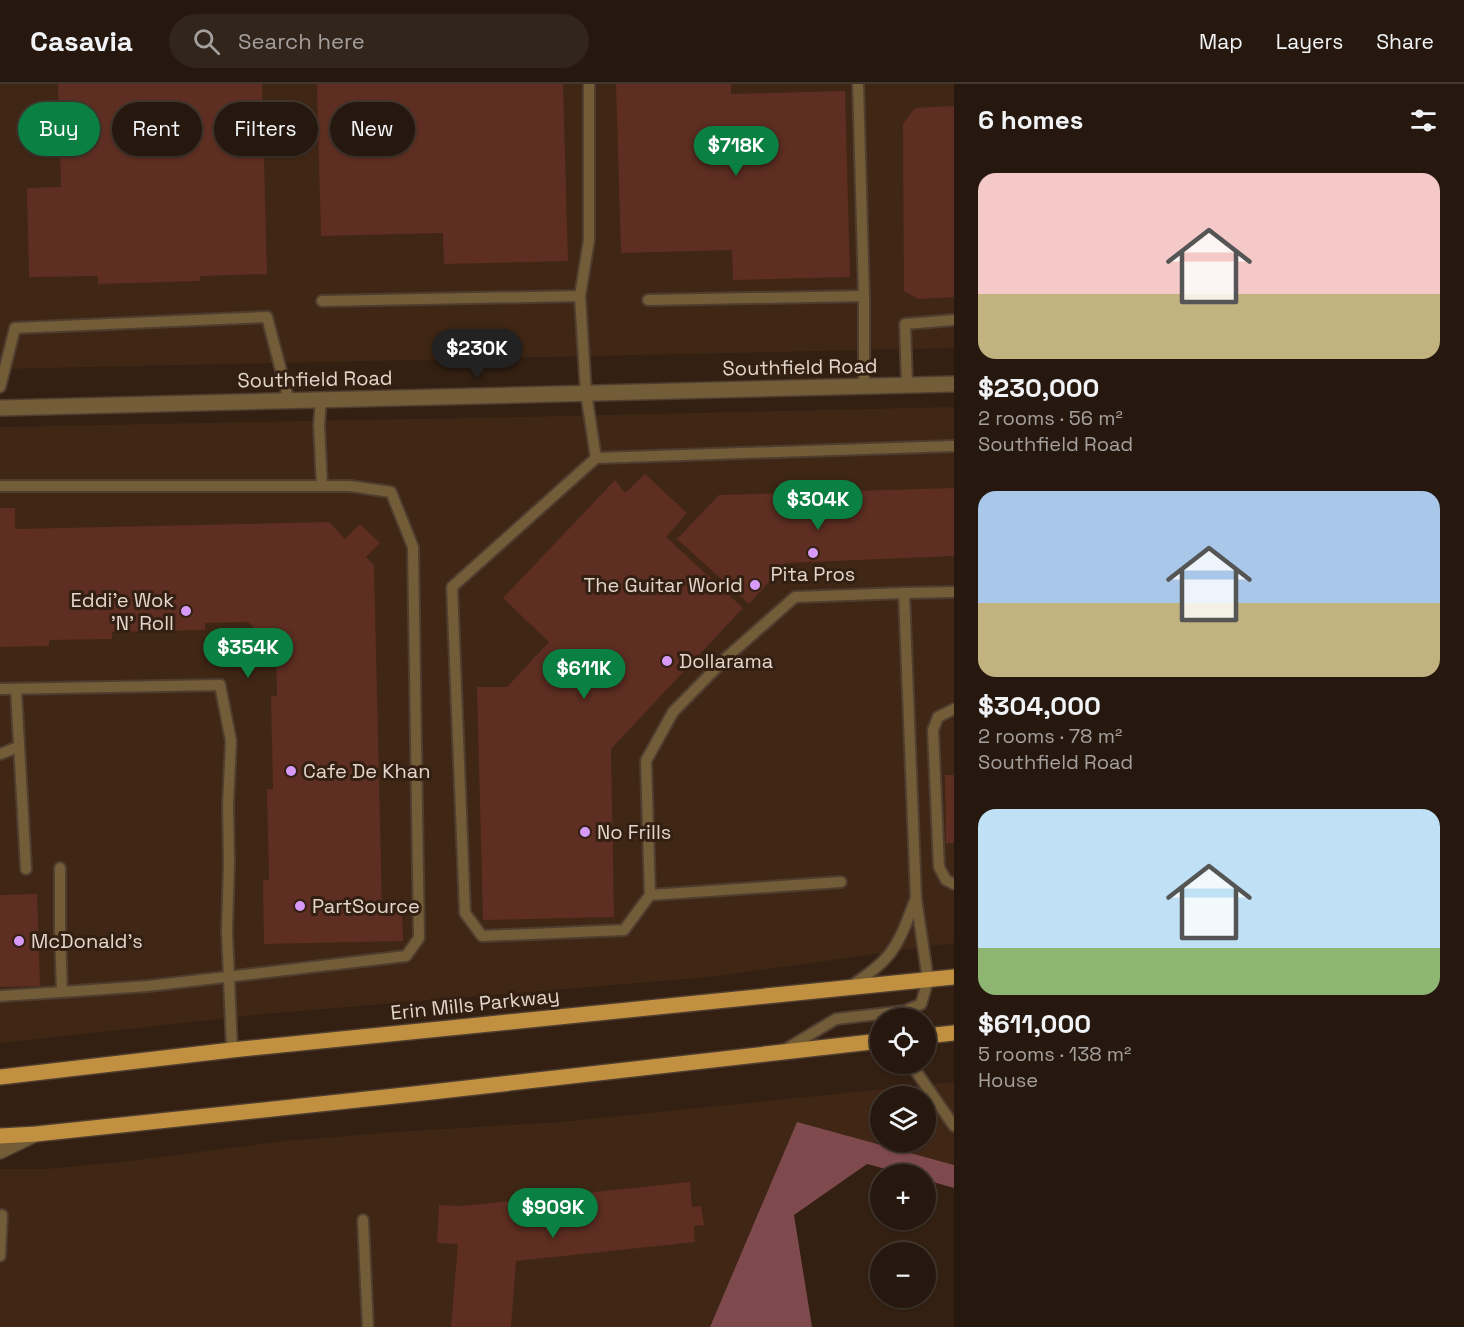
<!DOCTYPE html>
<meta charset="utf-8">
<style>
body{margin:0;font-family:"Space Grotesk",sans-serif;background:#32251c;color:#f1f3f6;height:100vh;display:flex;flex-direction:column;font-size:22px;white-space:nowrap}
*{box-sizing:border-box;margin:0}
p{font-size:20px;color:#a4a09e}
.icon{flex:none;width:33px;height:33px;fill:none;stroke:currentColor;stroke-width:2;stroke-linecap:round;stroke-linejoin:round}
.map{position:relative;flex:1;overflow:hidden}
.sheet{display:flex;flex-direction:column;background:#26180e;width:510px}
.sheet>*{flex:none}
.hud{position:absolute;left:18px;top:18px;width:570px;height:54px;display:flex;gap:12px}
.fabs{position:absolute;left:870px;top:924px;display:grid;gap:12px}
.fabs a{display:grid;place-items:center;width:66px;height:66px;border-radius:50%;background:#26180e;box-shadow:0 2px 4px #0004,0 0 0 2px #42372e;font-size:30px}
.price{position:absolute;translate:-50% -51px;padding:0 14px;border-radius:21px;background:#0b8043;color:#fff;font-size:20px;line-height:39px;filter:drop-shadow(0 2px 3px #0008)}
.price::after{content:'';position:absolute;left:50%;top:36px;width:18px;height:14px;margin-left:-9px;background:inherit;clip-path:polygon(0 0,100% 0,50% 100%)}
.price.active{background:#222;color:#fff}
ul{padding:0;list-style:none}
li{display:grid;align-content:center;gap:12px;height:318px;padding:0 24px}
li span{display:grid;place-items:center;height:186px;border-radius:18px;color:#555}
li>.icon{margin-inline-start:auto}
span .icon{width:108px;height:108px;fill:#fffc;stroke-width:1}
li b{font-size:26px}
h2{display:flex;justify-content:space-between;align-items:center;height:72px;padding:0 24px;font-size:26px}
.tag{padding:0 21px;border-radius:27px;background:#26180e;box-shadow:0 2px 4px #0004,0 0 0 2px #42372e;font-size:21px;line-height:54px}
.tag.active{background:#0b8043;color:#fff}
header{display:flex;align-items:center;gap:36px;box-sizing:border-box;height:84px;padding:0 30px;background:#26180e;border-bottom:2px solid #42372e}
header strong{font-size:28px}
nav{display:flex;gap:33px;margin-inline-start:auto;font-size:21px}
.search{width:420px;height:54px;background:#32251c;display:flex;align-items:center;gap:15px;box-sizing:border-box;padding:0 21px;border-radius:33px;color:#a4a09e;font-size:22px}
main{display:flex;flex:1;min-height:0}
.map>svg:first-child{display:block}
</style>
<header>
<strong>Casavia</strong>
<div class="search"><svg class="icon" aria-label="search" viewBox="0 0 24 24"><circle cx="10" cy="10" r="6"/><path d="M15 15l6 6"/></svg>Search here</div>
<nav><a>Map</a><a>Layers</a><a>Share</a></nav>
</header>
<main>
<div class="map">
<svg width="954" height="1243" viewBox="0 0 954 1243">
<rect width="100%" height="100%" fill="#332012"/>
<g fill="#402715" fill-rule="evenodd">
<path d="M0 0H954V264L0 285Z"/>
<path d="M954 323V859L709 893 275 929 0 959V343L520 333Z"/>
<path d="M954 998V1081L797 1039 710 1243H0V1085H45L122 1078 285 1057 395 1048 561 1038ZM880 1012H926V1058H880Z"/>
</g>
<path fill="#7f4a4e" d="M797 1038 954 1081V1104L926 1096V1090H905L867 1080 794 1131 812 1243H710Z"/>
<g fill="#5d2e21">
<path d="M58 0H262L267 190 200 192V197L98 200V192L29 193 27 104 61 103Z"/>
<path d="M317 0H563L568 177 444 180 443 149 321 152Z"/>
<path d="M616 0H731V10L845 7 850 193 733 196 732 166 621 169Z"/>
<path d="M954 22V213L918 215 904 207 903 40 915 24Z"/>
<path d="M645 390 687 429 666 453 743 524 611 665 614 833 483 836 477 603H507L549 558 503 514 615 396 625 409Z"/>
<path d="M954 404V472L786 479 749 520 677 455 719 411Z"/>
<path d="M0 424H15V445L329 438 345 455 360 440 380 459 366 473 374 481 382 826H402L403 857 264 860 263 796H269L267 705H273L271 612H277L276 566 248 538 205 539V546L112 548V555L49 556V562L0 563Z"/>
<path d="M945 691H954V759H946Z"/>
<path d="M37 810 40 902 0 903V811Z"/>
<path d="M690 1098 692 1123 701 1122 704 1141 694 1142 695 1158 516 1177 511 1243H451L458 1160 437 1159 439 1121 462 1122Z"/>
</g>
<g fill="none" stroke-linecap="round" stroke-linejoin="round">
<defs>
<g id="service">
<path d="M858 0 864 212"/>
<path d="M580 212 589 156V0"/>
<path d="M648 216 864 212V302"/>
<path d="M322 217 580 212 586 309 596 374"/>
<path d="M907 301 905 240 954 236"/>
<path d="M0 303 15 244 267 233 289 317"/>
<path d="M321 316 319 341 322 402"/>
<path d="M0 402H350L391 408 413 463 419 854 406 872 148 902 62 908 60 846V784"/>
<path d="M904 509 954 508"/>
<path d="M0 605 220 601 231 657 228 721 229 780 227 847 232 966"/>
<path d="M16 606 26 785"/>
<path d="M954 625 938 633 933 646 939 783 946 796 954 800"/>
<path d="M0 670 18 663"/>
<path d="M650 811 841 798"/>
<path d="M850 903C862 894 877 885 887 873 901 857 908 834 916 814"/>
<path d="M0 912 62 908"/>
<path d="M786 965 836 935 905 927 921 920 928 896 916 814 904 509 795 513 727 573 673 628 646 677 650 811 624 846 482 852 465 829 452 503 596 374 954 362"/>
<path d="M911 980 954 1042"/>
<path d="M363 1136 368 1243"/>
<path d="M0 1172 2 1131"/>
</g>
<path id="minor" d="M0 324 954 300"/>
<path id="tertiary" d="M0 1067 35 1050"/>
<g id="primary">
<path d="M926 952 954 949"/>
<path d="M0 993 232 966 954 893"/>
<path d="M0 1052 36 1050 414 1010 880 957"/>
</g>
</defs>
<use href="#service" stroke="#4f3d30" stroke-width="14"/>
<use href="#minor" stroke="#4f3d30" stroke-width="18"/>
<use href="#tertiary" stroke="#4f3d30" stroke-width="18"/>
<use href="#primary" stroke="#4f3d30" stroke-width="18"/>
<use href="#service" stroke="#735c38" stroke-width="10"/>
<use href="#minor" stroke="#735c38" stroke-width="15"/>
<use href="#tertiary" stroke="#735c38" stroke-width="15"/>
<use href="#primary" stroke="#c19141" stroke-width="15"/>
</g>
<g fill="#d89af8" stroke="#332012" stroke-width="2">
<circle cx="813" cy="469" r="6"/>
<circle cx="755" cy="501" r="6"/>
<circle cx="186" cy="527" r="6"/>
<circle cx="667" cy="577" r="6"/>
<circle cx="291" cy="687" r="6"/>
<circle cx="585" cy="748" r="6"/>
<circle cx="300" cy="822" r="6"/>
<circle cx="19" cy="857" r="6"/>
</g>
<g text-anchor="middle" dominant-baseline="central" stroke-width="6" stroke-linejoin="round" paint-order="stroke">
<g font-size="20" fill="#e2d5cc" stroke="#332012">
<text transform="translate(800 283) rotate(-1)">Southfield Road</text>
<text transform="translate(315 295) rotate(-1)">Southfield Road</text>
<text transform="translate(475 920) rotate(-6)">Erin Mills Parkway</text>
</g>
<g font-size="20" fill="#e2d5cc" stroke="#332012" text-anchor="start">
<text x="813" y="490" text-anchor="middle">Pita Pros</text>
<text x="743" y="501" text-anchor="end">The Guitar World</text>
<text x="174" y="516" text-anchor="end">Eddi'e Wok<tspan x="174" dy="23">'N' Roll</tspan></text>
<text x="679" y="577">Dollarama</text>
<text x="303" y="687">Cafe De Khan</text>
<text x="597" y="748">No Frills</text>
<text x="312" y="822">PartSource</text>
<text x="31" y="857">McDonald's</text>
</g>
</g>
</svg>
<div class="fabs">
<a><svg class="icon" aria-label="locate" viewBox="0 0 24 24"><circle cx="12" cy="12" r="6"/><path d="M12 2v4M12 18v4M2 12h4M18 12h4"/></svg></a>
<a><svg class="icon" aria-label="layers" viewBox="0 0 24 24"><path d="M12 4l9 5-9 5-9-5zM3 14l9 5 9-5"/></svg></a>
<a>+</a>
<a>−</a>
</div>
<b class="price" style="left:736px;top:93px">$718K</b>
<b class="price active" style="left:477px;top:296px">$230K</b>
<b class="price" style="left:818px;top:447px">$304K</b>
<b class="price" style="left:248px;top:595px">$354K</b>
<b class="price" style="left:584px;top:616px">$611K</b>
<b class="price" style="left:553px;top:1155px">$909K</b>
<div class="hud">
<a class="tag active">Buy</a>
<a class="tag">Rent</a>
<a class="tag">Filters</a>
<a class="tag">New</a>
</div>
</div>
<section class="sheet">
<h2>6 homes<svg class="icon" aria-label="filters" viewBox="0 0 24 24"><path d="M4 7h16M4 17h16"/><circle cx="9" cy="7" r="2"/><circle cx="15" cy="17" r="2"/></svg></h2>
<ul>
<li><span style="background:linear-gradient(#f6c9c9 65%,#c2b280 0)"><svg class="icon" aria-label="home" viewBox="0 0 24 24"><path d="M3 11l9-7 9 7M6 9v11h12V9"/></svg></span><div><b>$230,000</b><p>2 rooms · 56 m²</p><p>Southfield Road</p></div></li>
<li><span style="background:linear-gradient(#a9c7e8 60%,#c2b280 0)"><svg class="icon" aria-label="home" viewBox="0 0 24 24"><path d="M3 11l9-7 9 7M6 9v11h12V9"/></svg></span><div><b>$304,000</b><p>2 rooms · 78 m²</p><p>Southfield Road</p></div></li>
<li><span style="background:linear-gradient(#bfe0f5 75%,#8fb573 0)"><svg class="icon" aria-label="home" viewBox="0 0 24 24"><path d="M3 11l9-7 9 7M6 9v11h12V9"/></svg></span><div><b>$611,000</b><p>5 rooms · 138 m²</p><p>House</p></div></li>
</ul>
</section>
</main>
